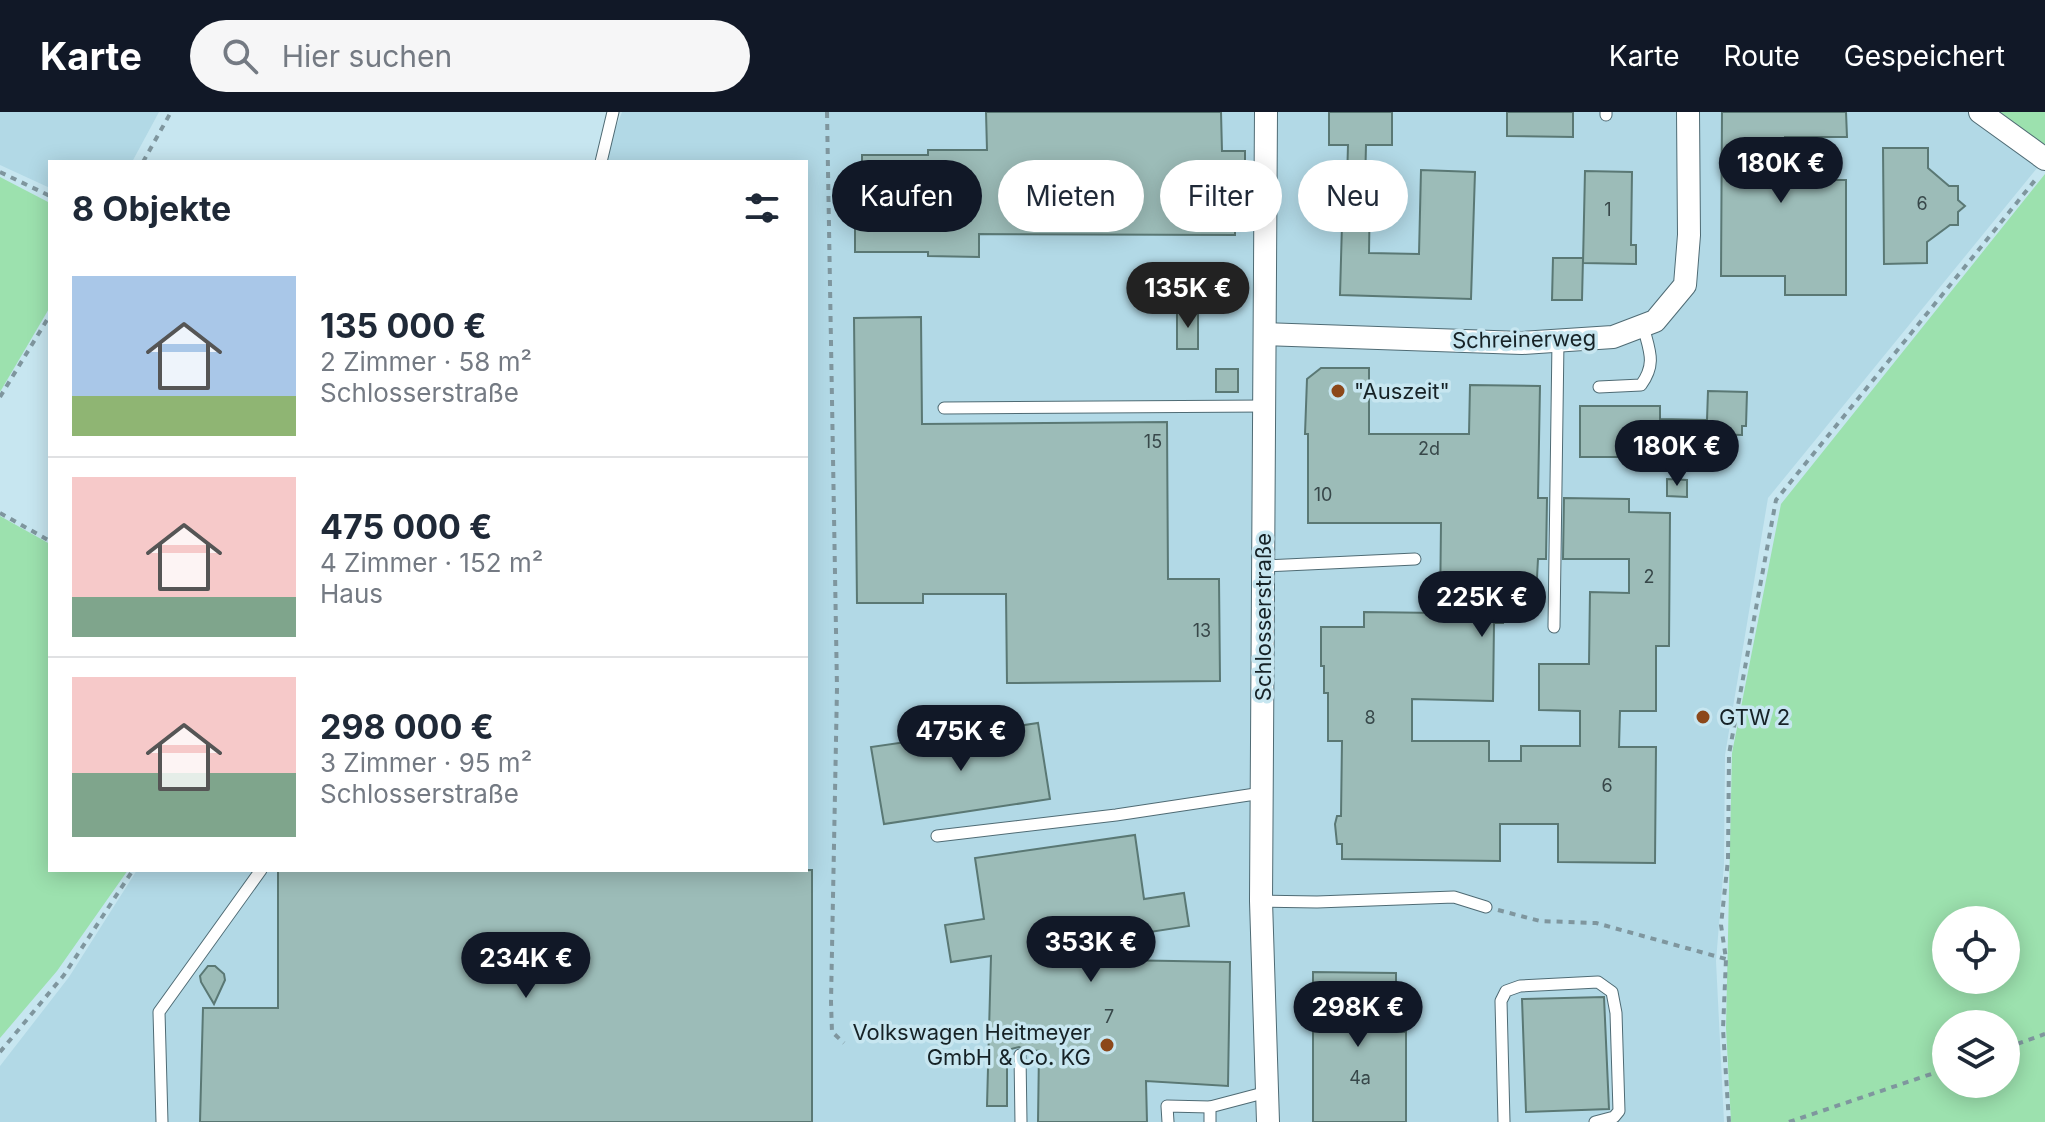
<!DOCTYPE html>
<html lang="de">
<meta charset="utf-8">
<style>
body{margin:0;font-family:Inter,sans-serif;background:#f6f6f7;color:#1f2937;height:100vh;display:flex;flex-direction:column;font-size:30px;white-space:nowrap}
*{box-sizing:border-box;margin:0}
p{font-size:26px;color:#747a83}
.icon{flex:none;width:44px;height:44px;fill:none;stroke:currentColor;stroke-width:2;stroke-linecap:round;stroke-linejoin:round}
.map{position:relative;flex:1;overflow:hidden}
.sheet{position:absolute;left:48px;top:48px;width:760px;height:712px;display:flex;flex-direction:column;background:#fff;border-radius:0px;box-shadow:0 4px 20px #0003}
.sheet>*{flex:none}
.banner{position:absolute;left:832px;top:48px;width:760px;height:72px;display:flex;gap:16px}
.buttons{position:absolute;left:1932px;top:794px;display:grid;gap:16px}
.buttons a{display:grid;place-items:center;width:88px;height:88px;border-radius:50%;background:#fff;box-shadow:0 4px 20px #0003;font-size:40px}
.price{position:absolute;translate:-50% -68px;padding:0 18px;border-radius:28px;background:#111827;color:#fff;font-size:26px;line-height:52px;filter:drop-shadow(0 2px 4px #0008)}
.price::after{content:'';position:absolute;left:50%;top:48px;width:24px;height:18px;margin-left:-12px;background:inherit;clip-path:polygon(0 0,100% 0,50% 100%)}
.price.active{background:#222;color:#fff}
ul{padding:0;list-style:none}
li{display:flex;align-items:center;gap:24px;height:200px;padding:0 24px}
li+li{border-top:2px solid #e0e1e3}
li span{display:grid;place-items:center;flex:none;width:224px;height:160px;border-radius:0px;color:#555}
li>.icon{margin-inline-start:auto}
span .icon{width:96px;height:96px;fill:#fffc;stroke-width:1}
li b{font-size:34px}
h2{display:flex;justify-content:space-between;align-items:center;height:96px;padding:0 24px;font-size:34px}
.chip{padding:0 28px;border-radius:36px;background:#fff;box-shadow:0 4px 20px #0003;font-size:28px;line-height:72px}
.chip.active{background:#111827;color:#fff}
header{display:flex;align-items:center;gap:48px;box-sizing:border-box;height:112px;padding:0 40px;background:#111827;color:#fff}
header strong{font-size:38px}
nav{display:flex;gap:44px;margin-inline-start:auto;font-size:28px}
.search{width:560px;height:72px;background:#f6f6f7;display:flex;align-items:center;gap:20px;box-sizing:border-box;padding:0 28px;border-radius:44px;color:#747a83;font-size:30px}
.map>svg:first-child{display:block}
</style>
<header>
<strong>Karte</strong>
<div class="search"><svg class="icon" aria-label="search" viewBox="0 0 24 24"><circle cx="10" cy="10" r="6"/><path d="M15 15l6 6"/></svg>Hier suchen</div>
<nav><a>Karte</a><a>Route</a><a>Gespeichert</a></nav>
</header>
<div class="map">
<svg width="2045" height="1010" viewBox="0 0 2045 1010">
<rect width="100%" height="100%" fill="#c7e6f0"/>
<g fill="#b2d9e6">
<path d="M0 0H159L132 50H50V76L0 53Z"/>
<path d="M622 0H1975L2042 50 1768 386 1725 643 1724 752 1716 849 1724 1010H0V954L69 865 137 758H806V50H602Z"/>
</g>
<g fill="#9ce1ae" fill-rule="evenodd">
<path d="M1988 0H2045V42Z"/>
<path d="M2045 62V1010H1731L1726 916 1732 641 1781 392ZM1946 808H2006V868H1946ZM1946 912H2006V972H1946Z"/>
<path d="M0 65 50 91V195L0 280Z"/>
<path d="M0 404 50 432V758H128L57 859 0 926Z"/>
</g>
<g fill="#9cbcb8" stroke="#5a7874" stroke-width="2">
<path d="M986 0H1221L1222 39H1245V86H1235V123L979 122V145L928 144V140H855V101H862V43H928V38H987Z"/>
<path d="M1329 0H1392V33H1366L1365 74H1370L1369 141 1419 142 1421 58 1475 60 1471 187 1340 183 1342 112 1326 111 1327 69H1347L1348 33H1329Z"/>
<path d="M1507 0H1573V25L1507 24Z"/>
<path d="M1722 0H1846L1847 25H1785V68H1846V183H1785V164H1721Z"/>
<path d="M1883 36H1928V56L1949 74H1958V88L1965 94 1958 100V113H1950L1927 130V151L1884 152Z"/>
<path d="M1585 59 1632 60 1631 133H1636V152L1583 151Z"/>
<path d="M1553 146H1583L1582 188H1552Z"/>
<rect x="1177" y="200" width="21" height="37"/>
<path d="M921 205 922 312 1167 310 1168 467H1219L1220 569 1007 571 1006 482H923V491H857L854 206Z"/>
<path d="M1321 256H1369V322H1469L1470 273 1540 274 1538 386H1547L1546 447H1538L1537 466 1503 465V511H1494L1493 589 1412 587V629H1489V649H1521V634H1580V599L1539 598V552H1589L1590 480 1629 481V447H1563L1564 386 1629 387V400L1670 401 1669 534H1656V599H1620L1619 635H1656L1655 751 1558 750V712H1500V749L1342 747V732H1337L1335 712 1337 704H1341L1342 629H1328V581H1324V554H1321V515H1364V500L1440 501 1441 411H1308V322H1305L1307 267Z"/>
<rect x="1216" y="257" width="22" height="23"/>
<path d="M1708 279 1747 280 1746 314H1742V323L1708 322 1707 335 1660 333V345H1580V294H1660V307L1707 308Z"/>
<path d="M1667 367 1687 368V385L1667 384Z"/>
<path d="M1038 611 1050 687 884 712 871 635Z"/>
<path d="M1135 723 1144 787 1184 781 1189 814 1059 834V847L1230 850 1228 974 1146 969 1147 1010H1038L1039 939 1027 938 1019 935 1007 938V994H987L991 844 951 850 945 813 984 807 975 746Z"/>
<path d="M278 758H812V1010H200L203 896H278Z"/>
<path d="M208 854H215L224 862 225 868 214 892 201 870 200 864Z"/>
<path d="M1313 860 1396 861V920H1406V1010H1313Z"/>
<path d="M1604 885 1609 997 1526 1000 1522 887Z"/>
</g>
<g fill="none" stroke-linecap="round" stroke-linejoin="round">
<defs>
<g id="service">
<path d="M1606 0V3"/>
<path d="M601 50 613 0"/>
<path d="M1599 275 1641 273C1657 251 1649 238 1643 214"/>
<path d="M944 296 1265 294"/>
<path d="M1264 454 1415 447"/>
<path d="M1554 515 1558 229"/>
<path d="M937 724 1116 703 1262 681"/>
<path d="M1261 789 1317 790 1454 785 1486 795"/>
<path d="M1020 943 1021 1010"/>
<path d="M162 1010 159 900 261 758"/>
<path d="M1168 1010 1167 994 1210 995"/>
<path d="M1210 1010V995L1267 980"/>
<path d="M1504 1010 1501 889 1506 879 1520 874 1598 870 1612 880 1616 901 1619 999 1614 1005 1595 1010"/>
</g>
<g id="minor">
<path d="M1266 0 1261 789 1268 1010"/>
<path d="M1980 0 2045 47"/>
<path d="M1266 222 1522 231 1613 225 1655 209 1685 173 1689 123 1688 0"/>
</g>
</defs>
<use href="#service" stroke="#4f6b74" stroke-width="13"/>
<use href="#minor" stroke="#4f6b74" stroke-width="24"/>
<g stroke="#7f969e" stroke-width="4" stroke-dasharray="6 6" stroke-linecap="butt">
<path d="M827 0 837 576 831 890 832 920 844 931"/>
<path d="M143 50 171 0"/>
<path d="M0 60 50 84"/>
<path d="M0 285 50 203"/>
<path d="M0 401 50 429"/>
<path d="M1498 798 1540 809 1596 811 1726 847"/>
<path d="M2006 936 2045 922"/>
<path d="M0 940 64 863 133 758"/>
<path d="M1729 1010 1723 917 1726 847 1721 813 1728 748 1729 642 1776 388 2036 67"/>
<path d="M1789 1010 1946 957"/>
</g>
<use href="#service" stroke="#fff" stroke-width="11"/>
<use href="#minor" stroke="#fff" stroke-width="22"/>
</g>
<g fill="#8c481a" stroke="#c7e6f0" stroke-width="3">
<circle cx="1338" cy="279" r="8"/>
<circle cx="1703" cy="605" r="8"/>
<circle cx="1107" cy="933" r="8"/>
</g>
<g text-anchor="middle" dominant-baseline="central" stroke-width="7" stroke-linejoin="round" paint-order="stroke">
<g font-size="18" fill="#38484a">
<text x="1922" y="91">6</text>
<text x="1608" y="97">1</text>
<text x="1153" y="329">15</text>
<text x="1429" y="336">2d</text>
<text x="1323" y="382">10</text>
<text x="1649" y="464">2</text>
<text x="1202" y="518">13</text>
<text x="1370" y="605">8</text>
<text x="1607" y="673">6</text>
<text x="1109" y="904">7</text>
<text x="1360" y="965">4a</text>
</g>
<g font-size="22" fill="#162226" stroke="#c7e6f0">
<text transform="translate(1524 227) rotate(-1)">Schreinerweg</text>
<text transform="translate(1263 505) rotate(-90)">Schlosserstraße</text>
</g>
<g font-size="22" fill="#162226" stroke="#c7e6f0" text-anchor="start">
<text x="1354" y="279">"Auszeit"</text>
<text x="1719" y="605">GTW 2</text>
<text x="1091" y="920" text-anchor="end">Volkswagen Heitmeyer<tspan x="1091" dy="25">GmbH &amp; Co. KG</tspan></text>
</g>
</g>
</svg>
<div class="buttons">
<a><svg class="icon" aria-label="locate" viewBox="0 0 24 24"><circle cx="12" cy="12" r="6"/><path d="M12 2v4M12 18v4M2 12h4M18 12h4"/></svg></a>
<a><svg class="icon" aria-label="layers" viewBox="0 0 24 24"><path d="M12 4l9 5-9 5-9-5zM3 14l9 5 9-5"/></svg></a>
</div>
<b class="price" style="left:1781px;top:93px">180K €</b>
<b class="price active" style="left:1188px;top:218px">135K €</b>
<b class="price" style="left:1677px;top:376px">180K €</b>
<b class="price" style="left:1482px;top:527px">225K €</b>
<b class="price" style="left:961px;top:661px">475K €</b>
<b class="price" style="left:1091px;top:872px">353K €</b>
<b class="price" style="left:526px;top:888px">234K €</b>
<b class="price" style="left:1358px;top:937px">298K €</b>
<div class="banner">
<a class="chip active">Kaufen</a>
<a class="chip">Mieten</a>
<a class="chip">Filter</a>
<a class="chip">Neu</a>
</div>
<section class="sheet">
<h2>8 Objekte<svg class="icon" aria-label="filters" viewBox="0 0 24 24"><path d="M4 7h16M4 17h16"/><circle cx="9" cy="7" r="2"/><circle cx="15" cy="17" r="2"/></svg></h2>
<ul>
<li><span style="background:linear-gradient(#a9c7e8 75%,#8fb573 0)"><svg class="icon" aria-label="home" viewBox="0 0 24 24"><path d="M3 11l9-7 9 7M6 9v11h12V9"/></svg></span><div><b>135 000 €</b><p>2 Zimmer · 58 m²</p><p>Schlosserstraße</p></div></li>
<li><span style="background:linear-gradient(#f6c9c9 75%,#7fa58c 0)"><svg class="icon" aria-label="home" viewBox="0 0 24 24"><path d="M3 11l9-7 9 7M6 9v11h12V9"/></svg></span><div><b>475 000 €</b><p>4 Zimmer · 152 m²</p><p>Haus</p></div></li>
<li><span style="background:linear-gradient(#f6c9c9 60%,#7fa58c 0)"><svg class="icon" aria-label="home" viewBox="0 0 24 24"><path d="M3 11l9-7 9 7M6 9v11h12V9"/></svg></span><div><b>298 000 €</b><p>3 Zimmer · 95 m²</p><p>Schlosserstraße</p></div></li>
</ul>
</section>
</div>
